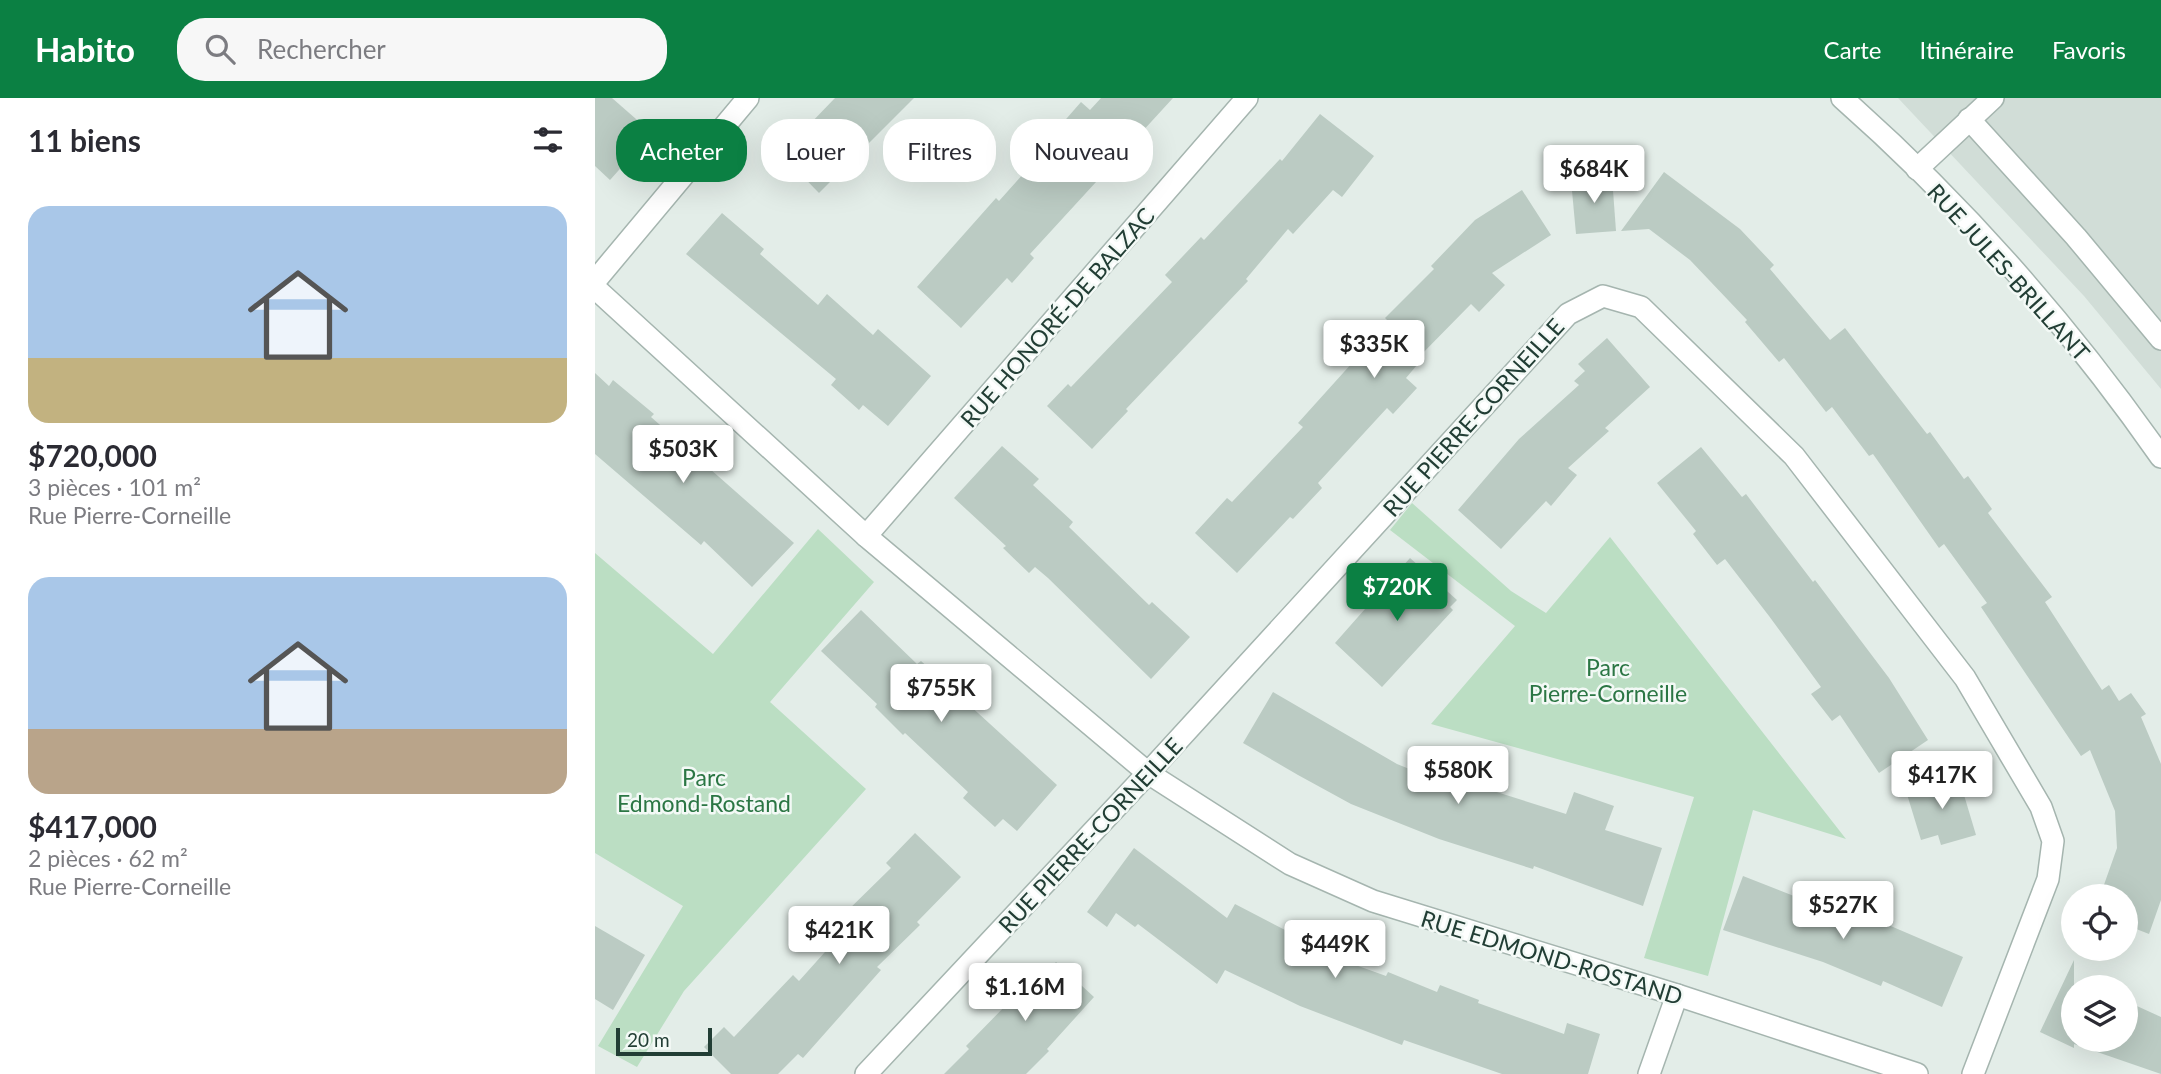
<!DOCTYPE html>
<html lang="fr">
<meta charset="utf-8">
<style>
body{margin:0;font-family:Lato,sans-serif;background:#f7f7f7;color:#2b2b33;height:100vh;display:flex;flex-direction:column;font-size:26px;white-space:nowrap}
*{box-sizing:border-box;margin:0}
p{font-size:23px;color:#7c7c81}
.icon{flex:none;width:38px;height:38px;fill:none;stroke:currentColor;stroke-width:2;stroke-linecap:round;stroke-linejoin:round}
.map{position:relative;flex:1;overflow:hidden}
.drawer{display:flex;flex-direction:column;background:#fff;width:595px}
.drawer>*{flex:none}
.top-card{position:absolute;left:21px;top:21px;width:665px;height:63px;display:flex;gap:14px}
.tools{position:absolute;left:1466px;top:786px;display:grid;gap:14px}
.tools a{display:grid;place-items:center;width:77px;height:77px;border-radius:50%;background:#fff;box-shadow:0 7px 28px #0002;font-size:35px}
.scale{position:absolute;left:21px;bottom:18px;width:96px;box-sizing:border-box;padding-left:7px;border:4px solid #223e35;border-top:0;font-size:19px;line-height:24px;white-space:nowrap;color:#223e35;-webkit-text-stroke:5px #f3f9f6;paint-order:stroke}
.price{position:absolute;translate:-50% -60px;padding:0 16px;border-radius:7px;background:#fff;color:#222;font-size:23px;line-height:46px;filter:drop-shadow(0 2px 4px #0008)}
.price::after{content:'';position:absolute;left:50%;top:42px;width:21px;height:16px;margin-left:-10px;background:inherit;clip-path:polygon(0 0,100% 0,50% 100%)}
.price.current{background:#0b8043;color:#fff}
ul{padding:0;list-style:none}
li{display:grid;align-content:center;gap:14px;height:371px;padding:0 28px}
li span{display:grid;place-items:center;height:217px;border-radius:21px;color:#555}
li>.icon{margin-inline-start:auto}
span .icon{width:126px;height:126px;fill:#fffc;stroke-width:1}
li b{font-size:30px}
h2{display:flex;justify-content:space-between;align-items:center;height:84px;padding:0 28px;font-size:30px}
.chip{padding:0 24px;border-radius:28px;background:#fff;box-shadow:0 7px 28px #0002;font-size:24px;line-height:63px}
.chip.current{background:#0b8043;color:#fff}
header{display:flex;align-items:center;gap:42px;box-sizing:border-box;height:98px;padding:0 35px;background:#0b8043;color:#fff}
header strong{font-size:33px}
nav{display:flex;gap:38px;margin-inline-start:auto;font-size:24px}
.search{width:490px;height:63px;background:#f7f7f7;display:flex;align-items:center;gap:18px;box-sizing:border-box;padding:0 24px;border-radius:28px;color:#7c7c81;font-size:26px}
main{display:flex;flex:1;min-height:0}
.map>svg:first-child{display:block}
</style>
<header>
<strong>Habito</strong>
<div class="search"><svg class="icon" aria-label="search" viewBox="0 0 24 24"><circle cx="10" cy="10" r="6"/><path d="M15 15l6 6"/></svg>Rechercher</div>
<nav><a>Carte</a><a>Itinéraire</a><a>Favoris</a></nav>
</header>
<main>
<section class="drawer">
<h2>11 biens<svg class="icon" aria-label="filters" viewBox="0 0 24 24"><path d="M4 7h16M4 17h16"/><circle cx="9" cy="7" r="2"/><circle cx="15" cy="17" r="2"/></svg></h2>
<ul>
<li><span style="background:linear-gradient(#a9c7e8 70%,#c2b280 0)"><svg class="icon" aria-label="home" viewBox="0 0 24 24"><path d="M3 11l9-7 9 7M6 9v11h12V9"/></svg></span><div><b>$720,000</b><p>3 pièces · 101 m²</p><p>Rue Pierre-Corneille</p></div></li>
<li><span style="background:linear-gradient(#a9c7e8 70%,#b9a48a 0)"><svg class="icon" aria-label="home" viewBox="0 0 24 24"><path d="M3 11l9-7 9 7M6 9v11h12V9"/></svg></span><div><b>$417,000</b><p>2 pièces · 62 m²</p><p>Rue Pierre-Corneille</p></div></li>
</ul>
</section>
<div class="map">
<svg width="1566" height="976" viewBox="0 0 1566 976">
<rect width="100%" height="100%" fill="#e3ede8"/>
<path fill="#d1ddd7" d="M1303 0H1566V291L1489 198Z"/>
<g fill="#bbdec3">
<path d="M817 405 916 493 951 515 1015 439 1251 741 1158 712 1113 878 1049 860 1099 699 836 626 920 528 795 432Z"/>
<path d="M223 431 279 484 175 604 271 691 89 893 42 969 3 948 88 808 0 755V455L118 556Z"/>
</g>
<g fill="#bbcbc3">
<path d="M0 0H17L57 35 15 82 0 68Z"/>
<path d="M240 0H319L224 95 186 56Z"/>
<path d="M506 0H578L435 156 439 160 417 185 412 180 366 230 322 189 401 100 404 103 461 39 458 36 486 4 495 12Z"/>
<path d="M725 16 779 58 747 99 738 92 698 136 693 131 651 181 653 183 531 311 533 313 497 351 452 308 473 286 476 289 577 184 570 177 606 139 609 142 685 61 687 63Z"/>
<path d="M1069 74 1145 131 1179 167 1175 171 1235 242 1250 230 1332 336 1335 334 1369 381 1373 378 1397 411 1393 415 1457 499 1450 504 1507 592 1514 587 1524 603 1536 595 1551 616 1546 619 1566 666V802L1554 836 1531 827V798H1505L1522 750 1520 713 1495 652 1486 658 1386 509 1392 505 1349 446 1344 450 1278 356 1274 358 1237 309 1231 314 1189 260 1184 264 1150 224 1152 222 1095 162 1054 131 1026 133Z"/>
<path d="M1017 79 1021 133 981 136 976 82Z"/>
<path d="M927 92 956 137 897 175 910 187 884 214 876 206 819 264 822 267 811 280 822 290 798 316 792 310 723 385 727 390 698 421 695 419 642 475 600 435 632 400 637 404 708 329 703 325 794 224 790 220 839 171 836 168 880 122Z"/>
<path d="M127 115 169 151 165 156 223 207 232 196 278 237 283 231 336 278 293 328 268 307 264 312 236 287 241 281 91 156Z"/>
<path d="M1012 240 1055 289 1010 330 1014 333 973 370 982 377 956 408 951 403 906 451 863 412 924 341 984 287 979 283 990 273 983 266Z"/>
<path d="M0 275 14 288 18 282 59 316 56 319 199 445 157 489 109 443 106 447 0 356Z"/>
<path d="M407 348 444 381 438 387 478 424 474 429 554 507 557 504 595 539 556 581 453 480 440 469 434 475 408 450 411 448 359 400Z"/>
<path d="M1106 349 1147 399 1151 396 1218 484 1220 482 1294 580 1333 642 1284 675 1245 617 1237 623 1216 596 1226 589 1174 518 1130 461 1122 467 1098 436 1101 433 1062 385Z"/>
<path d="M815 460 862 502 855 509 858 512 787 589 740 545Z"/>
<path d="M266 512 322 566 326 563 462 687 422 733 408 721 400 729 368 700 373 694 310 635 308 637 280 609 282 606 226 553Z"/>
<path d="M678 594 802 666 854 687 857 680 971 716 979 694 1019 708 1010 732 1067 750 1048 808 939 768 938 771 844 741 756 706 703 677 648 645Z"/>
<path d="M1363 677 1381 737 1346 747 1343 737 1326 742 1311 693Z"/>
<path d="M320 735 366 779 322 824 325 827 282 869 286 872 208 960 203 956 183 976H136L109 949 129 929 139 939 198 877 204 883 255 826 247 818 296 770 291 765Z"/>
<path d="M539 750 632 820 640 806 721 848 719 852 791 878 793 874 842 894 845 887 884 902 883 905 969 936 972 925 1005 936 993 976H907L809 942 807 947 705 908 630 872 622 886 543 826 540 829 521 815 512 829 492 814Z"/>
<path d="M1148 778 1260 822 1263 814 1368 859 1347 909 1288 883 1286 888 1228 864 1128 832Z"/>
<path d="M0 828 50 857 18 912 0 901Z"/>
<path d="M1479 862V942H1531V903L1566 919V976L1479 946V950L1445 934Z"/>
<path d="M461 864 499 899 452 951 454 953 431 976H349L374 951 371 948 417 901 406 891 430 865 446 880Z"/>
</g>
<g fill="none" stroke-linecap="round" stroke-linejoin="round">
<defs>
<g id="minor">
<path d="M1247 0C1366 105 1475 229 1566 359"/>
<path d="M1374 21 1481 139 1566 241"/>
<path d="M1322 71 1398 0"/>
<path d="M0 183 153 0"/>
<path d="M0 190 271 438 553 675 695 766 778 803 1082 897 1322 976"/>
<path d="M271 438 652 0"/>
<path d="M271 976 553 675 973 216 1008 198 1046 209 1199 358 1370 580 1446 709 1458 743 1453 781 1378 976"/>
<path d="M1054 976 1082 897"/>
</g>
</defs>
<use href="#minor" stroke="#a5b5af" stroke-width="24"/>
<use href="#minor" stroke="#fff" stroke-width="21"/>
</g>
<g text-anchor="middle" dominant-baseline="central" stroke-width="5" stroke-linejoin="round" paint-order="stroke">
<g font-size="23" fill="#223e35" stroke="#f3f9f6">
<text transform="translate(1414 174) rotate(48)">RUE JULES-BRILLANT</text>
<text transform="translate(462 219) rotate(-49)">RUE HONORÉ-DE BALZAC</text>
<text transform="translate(878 319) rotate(-48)">RUE PIERRE-CORNEILLE</text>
<text transform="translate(495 737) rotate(-47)">RUE PIERRE-CORNEILLE</text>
<text transform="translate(957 859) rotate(17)">RUE EDMOND-ROSTAND</text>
</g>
<g font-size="23" fill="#2b7644" stroke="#f3f9f6">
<text x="1013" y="569">Parc<tspan x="1013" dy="26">Pierre-Corneille</tspan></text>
<text x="109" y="679">Parc<tspan x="109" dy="26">Edmond-Rostand</tspan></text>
</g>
</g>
</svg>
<div class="tools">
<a><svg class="icon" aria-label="locate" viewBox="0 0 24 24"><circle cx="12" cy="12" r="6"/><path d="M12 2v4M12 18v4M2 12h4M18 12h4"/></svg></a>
<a><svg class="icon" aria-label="layers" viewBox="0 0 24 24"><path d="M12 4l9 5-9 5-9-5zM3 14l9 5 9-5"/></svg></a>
</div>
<div class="scale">20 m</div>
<b class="price" style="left:999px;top:107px">$684K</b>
<b class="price" style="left:779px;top:282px">$335K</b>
<b class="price" style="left:88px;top:387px">$503K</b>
<b class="price current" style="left:802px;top:525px">$720K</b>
<b class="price" style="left:346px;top:626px">$755K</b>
<b class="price" style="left:863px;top:708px">$580K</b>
<b class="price" style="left:1347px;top:713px">$417K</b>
<b class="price" style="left:1248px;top:843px">$527K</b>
<b class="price" style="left:244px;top:868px">$421K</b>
<b class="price" style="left:740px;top:882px">$449K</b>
<b class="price" style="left:430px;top:925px">$1.16M</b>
<div class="top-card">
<a class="chip current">Acheter</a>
<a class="chip">Louer</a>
<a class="chip">Filtres</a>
<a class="chip">Nouveau</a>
</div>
</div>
</main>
